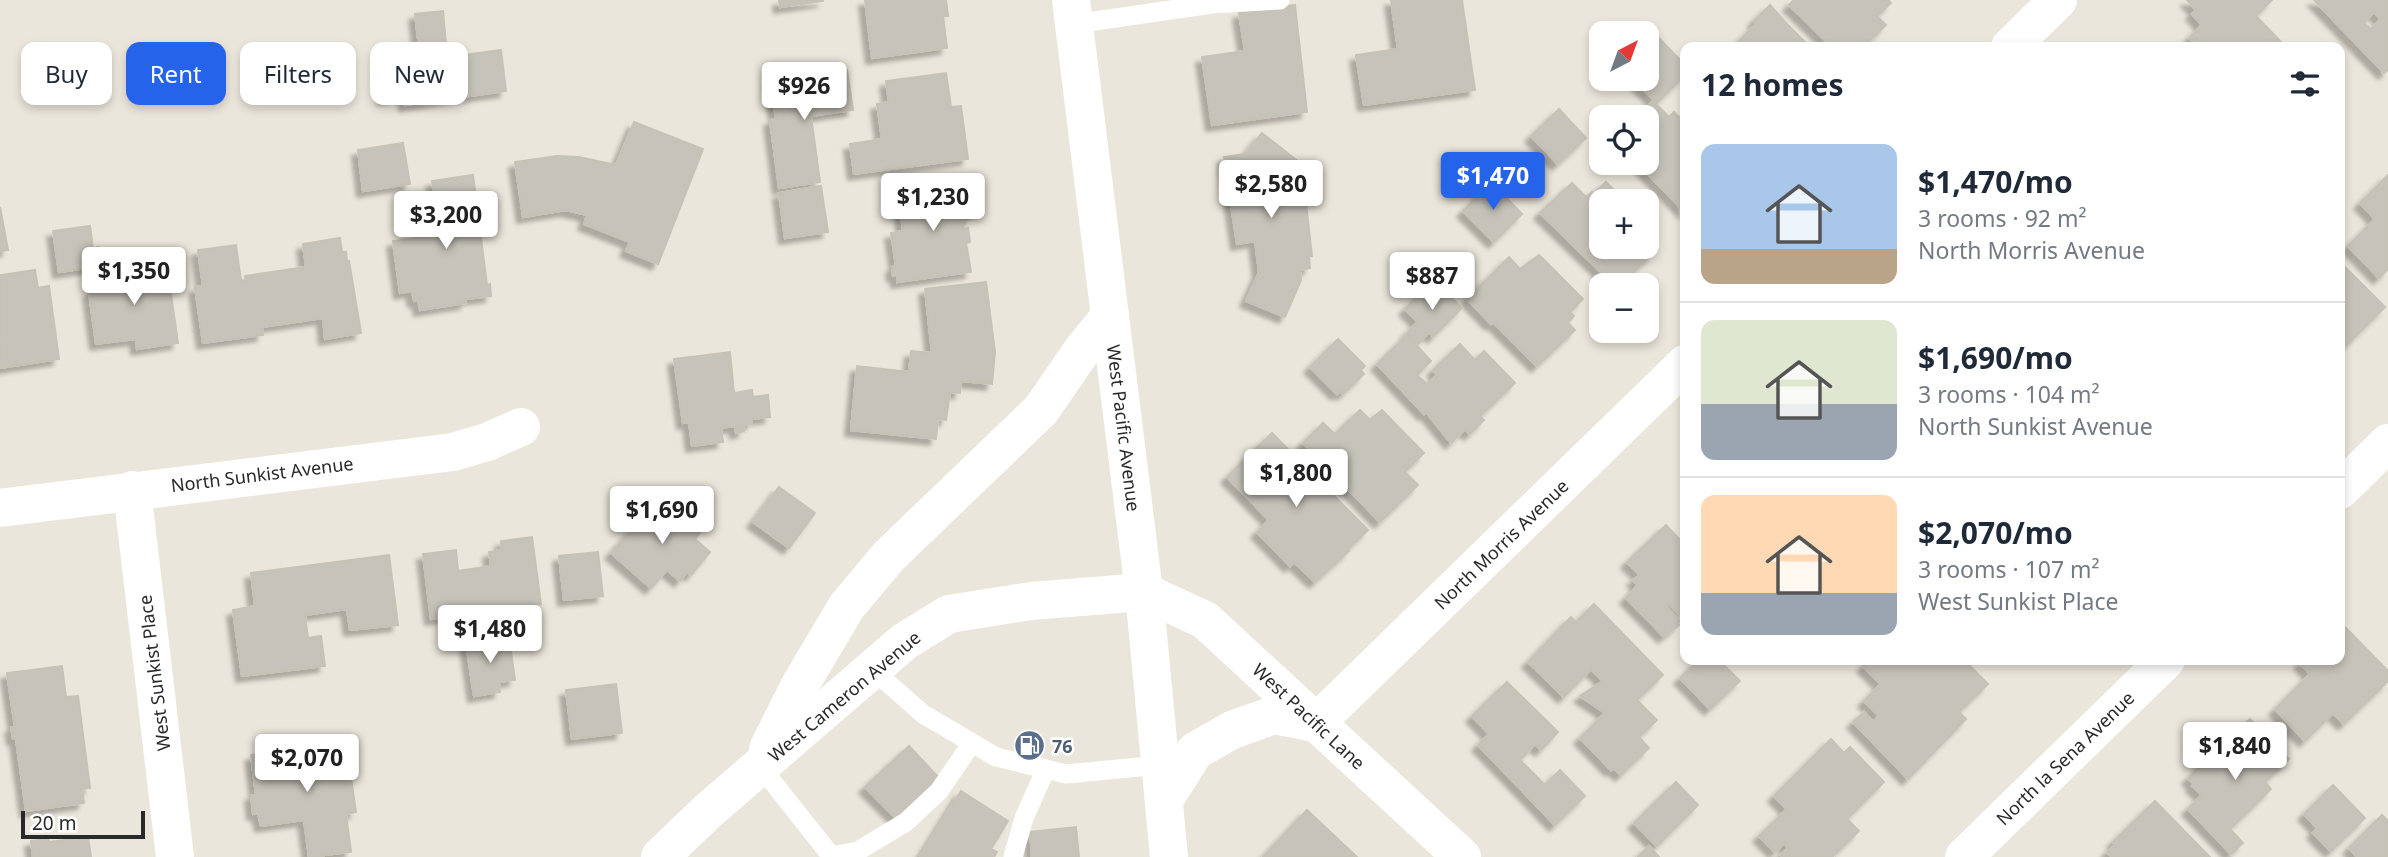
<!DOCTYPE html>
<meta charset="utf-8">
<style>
body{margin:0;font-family:"Noto Sans",sans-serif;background:#f2f2f3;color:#1f2937;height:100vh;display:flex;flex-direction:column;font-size:26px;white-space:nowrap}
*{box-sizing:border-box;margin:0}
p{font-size:23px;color:#747a83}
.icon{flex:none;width:38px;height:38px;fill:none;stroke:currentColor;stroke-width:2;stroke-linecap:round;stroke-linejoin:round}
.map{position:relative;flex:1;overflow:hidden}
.panel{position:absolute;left:1680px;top:42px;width:665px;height:623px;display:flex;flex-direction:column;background:#fff;border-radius:14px;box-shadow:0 4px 10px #0003}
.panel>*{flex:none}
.banner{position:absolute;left:21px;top:42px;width:665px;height:63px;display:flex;gap:14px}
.needle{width:46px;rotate:41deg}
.controls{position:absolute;left:1589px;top:21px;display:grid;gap:14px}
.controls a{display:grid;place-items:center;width:70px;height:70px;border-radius:14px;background:#fff;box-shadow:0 4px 10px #0003;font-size:35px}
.scale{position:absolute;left:21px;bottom:18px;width:124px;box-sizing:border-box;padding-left:7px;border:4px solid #292929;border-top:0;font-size:19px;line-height:24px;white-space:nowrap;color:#292929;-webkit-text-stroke:5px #fff;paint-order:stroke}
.price{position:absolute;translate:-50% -60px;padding:0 16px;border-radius:7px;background:#fff;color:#222;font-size:23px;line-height:46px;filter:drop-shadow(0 2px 4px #0008)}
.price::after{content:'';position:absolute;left:50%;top:42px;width:21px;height:16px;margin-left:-10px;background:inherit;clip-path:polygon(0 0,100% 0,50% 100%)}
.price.current{background:#2563eb;color:#fff}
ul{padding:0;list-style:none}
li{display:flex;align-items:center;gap:21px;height:175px;padding:0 21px}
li+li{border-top:2px solid #e0e1e3}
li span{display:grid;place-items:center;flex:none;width:196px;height:140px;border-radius:14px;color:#555}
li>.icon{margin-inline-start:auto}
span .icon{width:84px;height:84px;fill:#fffc;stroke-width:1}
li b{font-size:30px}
h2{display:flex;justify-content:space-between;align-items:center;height:84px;padding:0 21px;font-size:30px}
.pill{padding:0 24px;border-radius:14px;background:#fff;box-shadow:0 4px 10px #0003;font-size:24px;line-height:63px}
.pill.current{background:#2563eb;color:#fff}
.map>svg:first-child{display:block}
</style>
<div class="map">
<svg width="2388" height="857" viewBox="0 0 2388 857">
<defs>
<filter id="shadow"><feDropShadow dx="-6" dy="6" stdDeviation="2" flood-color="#0004"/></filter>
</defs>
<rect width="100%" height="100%" fill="#ebe6db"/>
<g fill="#c6c3ba" stroke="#c6c2b5" stroke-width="2" fill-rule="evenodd" filter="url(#shadow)">
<path d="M779 0H823V1L780 7Z"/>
<path d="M865 0H946L948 16H943L947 48 872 58Z"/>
<path d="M1391 0H1462L1475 90 1364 105 1356 55 1398 49Z"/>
<path d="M1794 0H1888L1891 3 1877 16 1886 25 1863 47H1832L1789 5Z"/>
<path d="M2187 0H2272L2256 16 2283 44 2279 47H2198L2189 38 2202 25 2192 14 2196 10Z"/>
<path d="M2314 0H2388V70L2384 73ZM2374 12 2381 19 2371 29 2364 23Z"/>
<path d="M1295 5 1307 112 1212 125 1202 57 1245 51 1239 13Z"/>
<path d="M1770 5 1787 24 1810 47H1733L1756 24 1754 21Z"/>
<path d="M443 11 447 54 420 56 415 14Z"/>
<path d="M1658 37 1685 65V75L1657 103 1633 79H1647V48Z"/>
<path d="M501 50 506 91 405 105 404 96 384 99 380 68 400 65 399 61 426 57 427 60Z"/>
<path d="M847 70 853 110 811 116 820 182 779 188 770 120 776 119 770 80Z"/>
<path d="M946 73 951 107 961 106 968 159 854 174 850 144 882 139 877 104 889 102 886 81Z"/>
<path d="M1653 101 1669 117 1674 112 1685 123V212L1637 163H1647V117H1636Z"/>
<path d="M1559 109 1586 138 1558 164 1531 136Z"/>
<path d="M634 122 703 149 658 264 626 251 630 242 584 224 587 215 566 210 523 217 515 162 557 156 579 157 616 165Z"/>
<path d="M1262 133 1309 170 1303 177 1312 256H1309L1310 268 1300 270 1301 280 1285 317 1246 301 1259 272 1255 241 1237 244 1224 157 1245 154Z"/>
<path d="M403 143 410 184 363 191 358 150Z"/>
<path d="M473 175 487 285 490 284 491 296 465 299 466 303 420 310 418 300 414 301 412 291 400 293 393 241 440 235 432 181Z"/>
<path d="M2388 175V269L2379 278 2348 246 2375 219 2360 203Z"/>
<path d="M1606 182 1623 199 1622 201H1601V247L1647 246 1654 253 1620 285H1614L1540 213 1572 183 1586 197 1592 192 1594 193Z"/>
<path d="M967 183 970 184 973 207 970 208 971 219 962 221 964 229 968 228 970 242 966 243 971 272 897 282V275L893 276 892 267 896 266 891 233 903 231 898 192Z"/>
<path d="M1492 183 1522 214 1494 242 1463 211Z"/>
<path d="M821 186 828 232 785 238 779 193Z"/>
<path d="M0 207 8 250 0 251Z"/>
<path d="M90 226 93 249 98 247 99 259H95V267L59 272 53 231Z"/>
<path d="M340 238 342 252H346L347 261H349L361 333 325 339 323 318 262 327 263 335 203 343 195 287 203 286 198 250 236 245 241 281 246 280 245 276 306 267 303 244Z"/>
<path d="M1539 255 1583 299 1570 312 1574 316 1568 323 1575 330 1537 366 1493 322 1491 324 1467 299 1509 257 1520 269Z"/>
<path d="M2340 262 2385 307 2340 352Z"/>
<path d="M141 266 142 269 167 266 178 343 137 349 136 339 96 344 89 292 97 288 95 272Z"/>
<path d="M35 270 38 288 49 286 59 359 0 368 1 275Z"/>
<path d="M1434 280 1462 308 1433 337 1429 332 1418 344 1407 333 1418 322 1405 309Z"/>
<path d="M986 282 995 352 992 384 961 381 960 393 950 392 946 420 938 419 936 439 851 430 857 366 909 372 911 351 932 353 925 289Z"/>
<path d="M1407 335 1431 361 1417 375 1427 384 1437 375 1433 370 1460 344 1475 360 1484 351 1515 383 1480 416 1484 420 1470 434 1465 429 1451 443 1426 412 1424 414 1377 364Z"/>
<path d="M1338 339 1365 366 1361 370 1364 374 1343 394 1340 391 1337 394 1310 367Z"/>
<path d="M730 352 734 393 752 390 753 397 768 395 770 417 751 419 752 424 743 425 744 431 736 433 735 426 721 428 723 442 692 446 689 422 683 423 674 359Z"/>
<path d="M1360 410 1370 420 1382 410 1424 453 1405 472 1418 485 1380 522 1303 443 1323 423 1335 434Z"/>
<path d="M1272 433 1368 530 1348 549 1349 551 1315 582 1294 562 1290 566 1257 532 1269 520 1227 477Z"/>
<path d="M779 487 815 513 789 548 753 522Z"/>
<path d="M666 499 702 530 695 539 710 552 691 575 687 572 680 581 667 570 651 588 611 553 642 518 646 522Z"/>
<path d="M1666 525 1685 545V616L1683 618 1668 603 1665 605 1680 621 1678 623 1679 625 1664 637 1626 598 1638 585 1633 580 1640 575 1627 562Z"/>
<path d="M532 537 541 604 431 619 423 554 456 550 458 571 491 566 489 552 502 550 501 541Z"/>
<path d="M598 552 603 596 564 600 559 556Z"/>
<path d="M389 555 398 625 350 630 347 609 305 615 308 638 321 636 325 666 242 676 233 610 255 606 251 573Z"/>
<path d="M1594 604 1663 675 1637 700 1657 720 1639 737 1649 748 1621 775 1613 768 1611 770 1580 738 1605 713 1580 696 1603 681 1591 669 1564 697 1528 662 1571 617 1576 622Z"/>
<path d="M2341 623 2388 671V681L2344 724 2333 713 2305 741 2275 709 2310 674 2300 663 2303 660H2340Z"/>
<path d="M509 638 515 680 499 682 500 692 474 696 466 643Z"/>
<path d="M1699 660H1719L1740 681 1710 709 1680 678Z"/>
<path d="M1869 660H1964L1988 684 1959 712 1966 719 1908 779 1853 722 1864 712 1873 722 1879 716 1864 701 1881 684 1863 666Z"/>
<path d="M62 666 66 697 78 696 90 788 82 789 84 803 26 811 16 739H13L11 727H15L7 673Z"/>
<path d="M1507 682 1558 732 1541 750 1535 744 1520 760 1545 785 1560 770 1585 796 1555 825 1478 745 1489 734 1472 716Z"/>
<path d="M616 684 622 733 572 739 566 690Z"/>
<path d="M2250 719 2289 759 2265 782 2271 789 2230 829 2243 843 2231 854 2188 809 2202 795 2192 786 2194 784 2188 778Z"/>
<path d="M1831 739 1844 753 1850 747 1884 782 1847 819 1859 831 1832 857H1783L1781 855 1788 847 1784 843 1775 852 1759 836 1787 809 1774 796Z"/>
<path d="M346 743 356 812 346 814 351 852 309 857 304 820 261 826 258 813 253 814 251 795H256L251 755Z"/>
<path d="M909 746 939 778 897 819 865 787Z"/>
<path d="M1676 782 1698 805 1657 846 1634 823Z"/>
<path d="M2333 785 2365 818 2331 851 2313 833 2317 828 2304 814Z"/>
<path d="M961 791 1008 821 991 849 997 852 994 857H920Z"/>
<path d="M2155 801 2210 857H2112L2107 852 2115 845 2113 842Z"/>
<path d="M1307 810 1357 857H1263Z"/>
<path d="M2382 815 2388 821V857H2357L2349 848Z"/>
<path d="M1076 827 1079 857H1032L1030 832Z"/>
<path d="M88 837 91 857H33L31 841 48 839 49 842Z"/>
<path d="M1649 846 1659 857H1638Z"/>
</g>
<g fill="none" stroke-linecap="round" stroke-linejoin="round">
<g stroke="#fff" stroke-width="19">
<path d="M1074 24 1212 4 1280 0"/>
<path d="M872 669 923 714 996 757 1066 774 1160 765"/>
<path d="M760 766 832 857"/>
<path d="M831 856 858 851 906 822 939 791 972 743"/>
<path d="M1013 857 1024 818 1046 769"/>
</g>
<g stroke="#fff" stroke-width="38">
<path d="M2010 47 2058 0"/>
<path d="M132 490 175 857"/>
<path d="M2340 490 2388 443"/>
<path d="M0 508 453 452 487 442 521 427"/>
<path d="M1316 723 1685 364"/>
<path d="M1964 857 2166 660"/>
</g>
<g stroke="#fff" stroke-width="38">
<path d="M1071 0 1144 592 1169 857"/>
<path d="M768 749 800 685 847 606 889 556 1041 410 1083 349 1110 316"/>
<path d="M1164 800 1195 751 1232 730 1274 715 1316 723"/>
<path d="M660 857 708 811 905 641 949 614 1031 601 1144 592 1205 620 1462 857"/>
</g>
</g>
<defs>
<symbol id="fuel-disc" viewBox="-11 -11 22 22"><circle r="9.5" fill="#5c6f8a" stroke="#fff"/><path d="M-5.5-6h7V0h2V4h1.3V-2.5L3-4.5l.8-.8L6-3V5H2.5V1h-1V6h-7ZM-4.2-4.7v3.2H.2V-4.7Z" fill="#fff"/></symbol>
</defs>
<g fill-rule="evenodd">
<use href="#fuel-disc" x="1012" y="728" width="35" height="35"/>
</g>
<g text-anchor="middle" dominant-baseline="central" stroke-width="5" stroke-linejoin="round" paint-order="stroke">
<g font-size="18" fill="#292929" stroke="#fff">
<text transform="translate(1124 428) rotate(83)">West Pacific Avenue</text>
<text transform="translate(262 474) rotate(-7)">North Sunkist Avenue</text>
<text transform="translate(1501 544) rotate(-44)">North Morris Avenue</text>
<text transform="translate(154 673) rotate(-97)">West Sunkist Place</text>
<text transform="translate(844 696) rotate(-40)">West Cameron Avenue</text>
<text transform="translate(1309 716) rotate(43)">West Pacific Lane</text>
<text transform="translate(2065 758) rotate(-44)">North la Sena Avenue</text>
</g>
<g font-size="18" font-weight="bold" fill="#4e5e75" stroke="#fff" text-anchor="start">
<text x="1052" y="746">76</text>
</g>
</g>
</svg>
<div class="controls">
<a><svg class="needle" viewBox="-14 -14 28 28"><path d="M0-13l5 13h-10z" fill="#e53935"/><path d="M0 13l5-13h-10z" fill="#747a83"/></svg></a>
<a><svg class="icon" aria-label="locate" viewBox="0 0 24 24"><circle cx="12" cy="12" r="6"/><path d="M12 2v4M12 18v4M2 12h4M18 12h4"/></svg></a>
<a>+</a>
<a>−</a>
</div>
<div class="scale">20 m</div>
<b class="price" style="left:804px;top:122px">$926</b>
<b class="price current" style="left:1493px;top:212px">$1,470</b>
<b class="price" style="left:1271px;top:220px">$2,580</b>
<b class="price" style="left:933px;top:233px">$1,230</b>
<b class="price" style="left:446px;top:251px">$3,200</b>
<b class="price" style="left:134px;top:307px">$1,350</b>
<b class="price" style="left:1432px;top:312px">$887</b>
<b class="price" style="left:1296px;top:509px">$1,800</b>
<b class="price" style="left:662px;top:546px">$1,690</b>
<b class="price" style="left:490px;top:665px">$1,480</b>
<b class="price" style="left:2235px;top:782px">$1,840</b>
<b class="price" style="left:307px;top:794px">$2,070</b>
<div class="banner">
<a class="pill">Buy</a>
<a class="pill current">Rent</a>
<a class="pill">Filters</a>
<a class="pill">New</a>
</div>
<section class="panel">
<h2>12 homes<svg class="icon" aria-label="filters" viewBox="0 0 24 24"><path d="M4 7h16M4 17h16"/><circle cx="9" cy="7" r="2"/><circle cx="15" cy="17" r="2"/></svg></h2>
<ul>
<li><span style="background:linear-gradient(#a9c7e8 75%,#b9a48a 0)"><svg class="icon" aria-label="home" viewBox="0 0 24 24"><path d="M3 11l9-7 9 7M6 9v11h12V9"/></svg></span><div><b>$1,470/mo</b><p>3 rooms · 92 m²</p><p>North Morris Avenue</p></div></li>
<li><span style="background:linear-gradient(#dfe7d0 60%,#9aa5b1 0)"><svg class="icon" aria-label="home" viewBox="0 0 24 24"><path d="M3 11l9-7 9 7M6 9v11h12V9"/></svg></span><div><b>$1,690/mo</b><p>3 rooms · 104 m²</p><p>North Sunkist Avenue</p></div></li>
<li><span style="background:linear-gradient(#ffd9b3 70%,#9aa5b1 0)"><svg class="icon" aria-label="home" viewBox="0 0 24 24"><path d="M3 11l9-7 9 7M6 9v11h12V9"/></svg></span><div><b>$2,070/mo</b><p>3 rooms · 107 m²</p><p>West Sunkist Place</p></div></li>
</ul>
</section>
</div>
